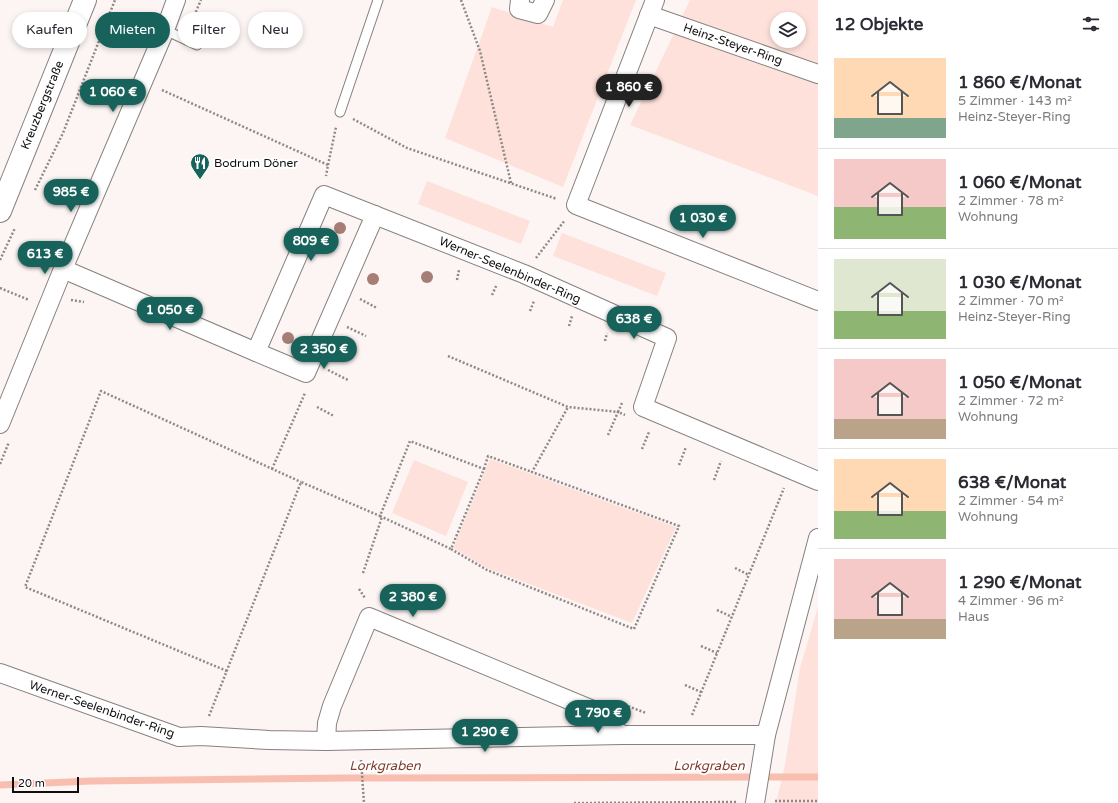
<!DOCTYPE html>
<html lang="de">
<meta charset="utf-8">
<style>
body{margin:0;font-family:"Varela Round",sans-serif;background:#f7f7f7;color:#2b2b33;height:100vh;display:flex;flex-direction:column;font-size:15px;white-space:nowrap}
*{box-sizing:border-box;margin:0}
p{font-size:13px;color:#7c7c81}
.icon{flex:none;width:22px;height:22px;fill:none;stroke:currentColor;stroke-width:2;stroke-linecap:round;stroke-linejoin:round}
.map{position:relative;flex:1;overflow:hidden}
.details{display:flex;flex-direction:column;background:#fff;width:300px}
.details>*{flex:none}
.hud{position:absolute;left:12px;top:12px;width:380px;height:36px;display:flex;gap:8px}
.tools{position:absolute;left:770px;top:12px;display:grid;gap:8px}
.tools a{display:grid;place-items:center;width:36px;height:36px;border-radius:50%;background:#fff;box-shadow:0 2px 6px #0003;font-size:20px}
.scale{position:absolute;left:12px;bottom:10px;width:67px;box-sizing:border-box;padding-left:4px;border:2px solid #100e0d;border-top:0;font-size:11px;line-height:14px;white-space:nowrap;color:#100e0d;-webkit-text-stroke:3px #fff;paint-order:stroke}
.price{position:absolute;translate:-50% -34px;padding:0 9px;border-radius:14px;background:#17625a;color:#fff;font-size:13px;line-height:26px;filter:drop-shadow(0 1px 2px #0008)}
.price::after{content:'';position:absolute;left:50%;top:24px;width:12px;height:9px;margin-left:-6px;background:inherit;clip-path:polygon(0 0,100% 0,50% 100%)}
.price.current{background:#222;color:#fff}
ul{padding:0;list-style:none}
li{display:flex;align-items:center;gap:12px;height:100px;padding:0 16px}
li+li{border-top:1px solid #e1e1e2}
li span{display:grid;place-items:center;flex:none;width:112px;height:80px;border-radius:0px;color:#555}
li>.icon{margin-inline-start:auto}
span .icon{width:48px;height:48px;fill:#fffc;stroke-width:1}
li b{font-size:17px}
h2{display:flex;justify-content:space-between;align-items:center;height:48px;padding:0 16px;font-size:17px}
.chip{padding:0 14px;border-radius:18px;background:#fff;box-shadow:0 2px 6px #0003;font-size:14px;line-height:36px}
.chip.current{background:#17625a;color:#fff}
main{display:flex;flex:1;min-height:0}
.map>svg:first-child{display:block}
</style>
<main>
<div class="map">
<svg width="818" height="803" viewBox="0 0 818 803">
<rect width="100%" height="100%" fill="#fcf5f3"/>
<g fill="#fee1da" fill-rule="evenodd">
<path d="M563 0H636L563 187 445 138 492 7 553 27Z"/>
<path d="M690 0H818V196L630 125ZM777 19H799V41H777Z"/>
<path d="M427 181 530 221 521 244 418 204Z"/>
<path d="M562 233 666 273 657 296 553 256Z"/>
<path d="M490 459 676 527 632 623 487 568 453 548Z"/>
<path d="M414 460 468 482 446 536 392 513Z"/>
<path d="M818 607V803H776L785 765 800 668Z"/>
</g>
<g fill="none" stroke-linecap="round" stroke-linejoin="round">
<path stroke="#f8beaf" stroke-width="7" d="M0 785 91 781 346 778 818 777"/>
<defs>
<g id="service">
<path d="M165 30 197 45"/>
<path d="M340 112 378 0"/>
</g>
<g id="minor">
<path d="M520 0 519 9 538 14 545 0"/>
<path d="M655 0 576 205 818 301"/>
<path d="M649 15 818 74"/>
<path d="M63 269 256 352 324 195 524 274 667 338 643 407 818 481"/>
<path d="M256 352 306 373 375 215"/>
<path d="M0 424 63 269 165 30 176 0"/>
<path d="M0 673 179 737 201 736 269 740 326 741 622 735H766L818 538"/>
<path d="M326 741 327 723 332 706 369 617 593 710 622 735"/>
<path d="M755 803 766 735"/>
</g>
<path id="tertiary" d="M0 211 85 0"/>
</defs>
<use href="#service" stroke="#87807f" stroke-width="11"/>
<use href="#minor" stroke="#87807f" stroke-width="20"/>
<use href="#tertiary" stroke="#87807f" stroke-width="24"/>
<g stroke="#8e8988" stroke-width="2.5" stroke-dasharray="2 2" stroke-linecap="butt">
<path d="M461 0 480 51 511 183"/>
<path d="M191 23 201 0"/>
<path d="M162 90 328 165 326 176"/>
<path d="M353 119 407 148 557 199"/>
<path d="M328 165 336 127"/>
<path d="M35 190 63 133 115 0"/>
<path d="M536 258 565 220"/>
<path d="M0 260 15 228"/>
<path d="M457 280 459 270"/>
<path d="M0 288 29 300"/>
<path d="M492 295 497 284"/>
<path d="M360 299 377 308"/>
<path d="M71 300 84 302"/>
<path d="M530 311 534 301"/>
<path d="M569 326 572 316"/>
<path d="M347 327 366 336"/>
<path d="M605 341 607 333"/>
<path d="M448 356 568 407 619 412"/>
<path d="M328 370 348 380"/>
<path d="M622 403 618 412 625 415"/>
<path d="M317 407 334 416"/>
<path d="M608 435 618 412"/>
<path d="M642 449 649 432"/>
<path d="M0 464 9 442"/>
<path d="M679 465 686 447"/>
<path d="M272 469 305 393"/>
<path d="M484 469 488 456 532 472"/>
<path d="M714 480 721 461"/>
<path d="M380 516 451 549"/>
<path d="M735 568 749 575"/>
<path d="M363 573 382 517"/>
<path d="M359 589 365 598"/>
<path d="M717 610 732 617"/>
<path d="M701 646 717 653"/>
<path d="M227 671 25 587 101 391 301 482"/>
<path d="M685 685 701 692"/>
<path d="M617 702 646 713"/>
<path d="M692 715 784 488"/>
<path d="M209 716 301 482 380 516 410 441 484 469 451 549 487 570 634 629 679 526 532 472 568 407"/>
<path d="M361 760 364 803"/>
<path d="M775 801H818"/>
<path d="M574 803 736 802"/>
</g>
<use href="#service" stroke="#fff" stroke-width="9"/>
<use href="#minor" stroke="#fff" stroke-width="18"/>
<use href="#tertiary" stroke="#fff" stroke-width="22"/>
</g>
<g fill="#a67e75">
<circle cx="340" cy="228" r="6"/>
<circle cx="427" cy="277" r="6"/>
<circle cx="373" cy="279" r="6"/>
<circle cx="288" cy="338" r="6"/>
</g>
<defs>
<symbol id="restaurant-pin" viewBox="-11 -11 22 30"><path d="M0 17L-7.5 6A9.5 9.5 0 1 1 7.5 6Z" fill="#17625a" stroke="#fff"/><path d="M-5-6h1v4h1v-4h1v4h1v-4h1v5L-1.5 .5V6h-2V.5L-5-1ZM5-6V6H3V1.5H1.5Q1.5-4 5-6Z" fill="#fff"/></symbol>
</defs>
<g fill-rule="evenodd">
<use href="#restaurant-pin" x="189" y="152" width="22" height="30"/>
</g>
<g text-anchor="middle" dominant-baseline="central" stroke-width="4" stroke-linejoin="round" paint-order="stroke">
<g font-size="12" fill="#100e0d" stroke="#fff">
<text transform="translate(733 44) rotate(19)">Heinz-Steyer-Ring</text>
<text transform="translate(42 105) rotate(-68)">Kreuzbergstraße</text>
<text transform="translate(510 270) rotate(23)">Werner-Seelenbinder-Ring</text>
<text transform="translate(102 709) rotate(19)">Werner-Seelenbinder-Ring</text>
</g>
<g font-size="12" fill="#100e0d" stroke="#fff" text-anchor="start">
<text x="214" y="163">Bodrum Döner</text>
</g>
<g font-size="13" font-style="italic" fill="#813a2b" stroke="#fff">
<text x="385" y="766">Lorkgraben</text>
<text x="709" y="766">Lorkgraben</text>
</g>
</g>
</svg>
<div class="tools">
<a><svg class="icon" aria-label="layers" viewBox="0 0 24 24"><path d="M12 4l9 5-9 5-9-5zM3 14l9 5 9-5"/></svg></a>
</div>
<div class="scale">20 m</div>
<b class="price current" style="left:629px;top:108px">1 860 €</b>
<b class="price" style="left:113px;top:113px">1 060 €</b>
<b class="price" style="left:71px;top:213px">985 €</b>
<b class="price" style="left:703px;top:239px">1 030 €</b>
<b class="price" style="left:311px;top:262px">809 €</b>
<b class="price" style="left:45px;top:275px">613 €</b>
<b class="price" style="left:170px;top:331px">1 050 €</b>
<b class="price" style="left:634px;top:340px">638 €</b>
<b class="price" style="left:324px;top:370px">2 350 €</b>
<b class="price" style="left:413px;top:618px">2 380 €</b>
<b class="price" style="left:598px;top:734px">1 790 €</b>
<b class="price" style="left:485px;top:753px">1 290 €</b>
<div class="hud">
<a class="chip">Kaufen</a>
<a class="chip current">Mieten</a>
<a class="chip">Filter</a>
<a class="chip">Neu</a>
</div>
</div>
<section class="details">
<h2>12 Objekte<svg class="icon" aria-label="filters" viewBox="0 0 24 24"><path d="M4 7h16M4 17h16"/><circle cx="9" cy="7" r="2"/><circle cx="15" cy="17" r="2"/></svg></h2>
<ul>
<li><span style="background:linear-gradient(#ffd9b3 75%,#7fa58c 0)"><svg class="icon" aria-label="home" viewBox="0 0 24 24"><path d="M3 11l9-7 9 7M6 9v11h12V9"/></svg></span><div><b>1 860 €/Monat</b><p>5 Zimmer · 143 m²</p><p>Heinz-Steyer-Ring</p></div></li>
<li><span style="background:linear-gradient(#f6c9c9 60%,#8fb573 0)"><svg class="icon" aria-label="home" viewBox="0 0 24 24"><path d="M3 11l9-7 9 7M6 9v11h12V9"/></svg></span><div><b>1 060 €/Monat</b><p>2 Zimmer · 78 m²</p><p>Wohnung</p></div></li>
<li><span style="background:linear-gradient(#dfe7d0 65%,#8fb573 0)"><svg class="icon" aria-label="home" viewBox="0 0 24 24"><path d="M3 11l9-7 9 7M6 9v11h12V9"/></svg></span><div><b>1 030 €/Monat</b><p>2 Zimmer · 70 m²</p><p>Heinz-Steyer-Ring</p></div></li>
<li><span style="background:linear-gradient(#f6c9c9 75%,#b9a48a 0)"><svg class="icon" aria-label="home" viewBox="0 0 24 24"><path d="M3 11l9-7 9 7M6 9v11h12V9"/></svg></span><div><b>1 050 €/Monat</b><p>2 Zimmer · 72 m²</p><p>Wohnung</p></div></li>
<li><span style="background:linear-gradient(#ffd9b3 65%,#8fb573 0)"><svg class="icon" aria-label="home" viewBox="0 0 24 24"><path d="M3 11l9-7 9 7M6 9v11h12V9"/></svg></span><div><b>638 €/Monat</b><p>2 Zimmer · 54 m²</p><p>Wohnung</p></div></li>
<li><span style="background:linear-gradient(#f6c9c9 75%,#b9a48a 0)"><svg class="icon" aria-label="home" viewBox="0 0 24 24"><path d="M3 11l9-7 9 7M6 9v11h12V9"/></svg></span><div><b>1 290 €/Monat</b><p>4 Zimmer · 96 m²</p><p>Haus</p></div></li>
</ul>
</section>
</main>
